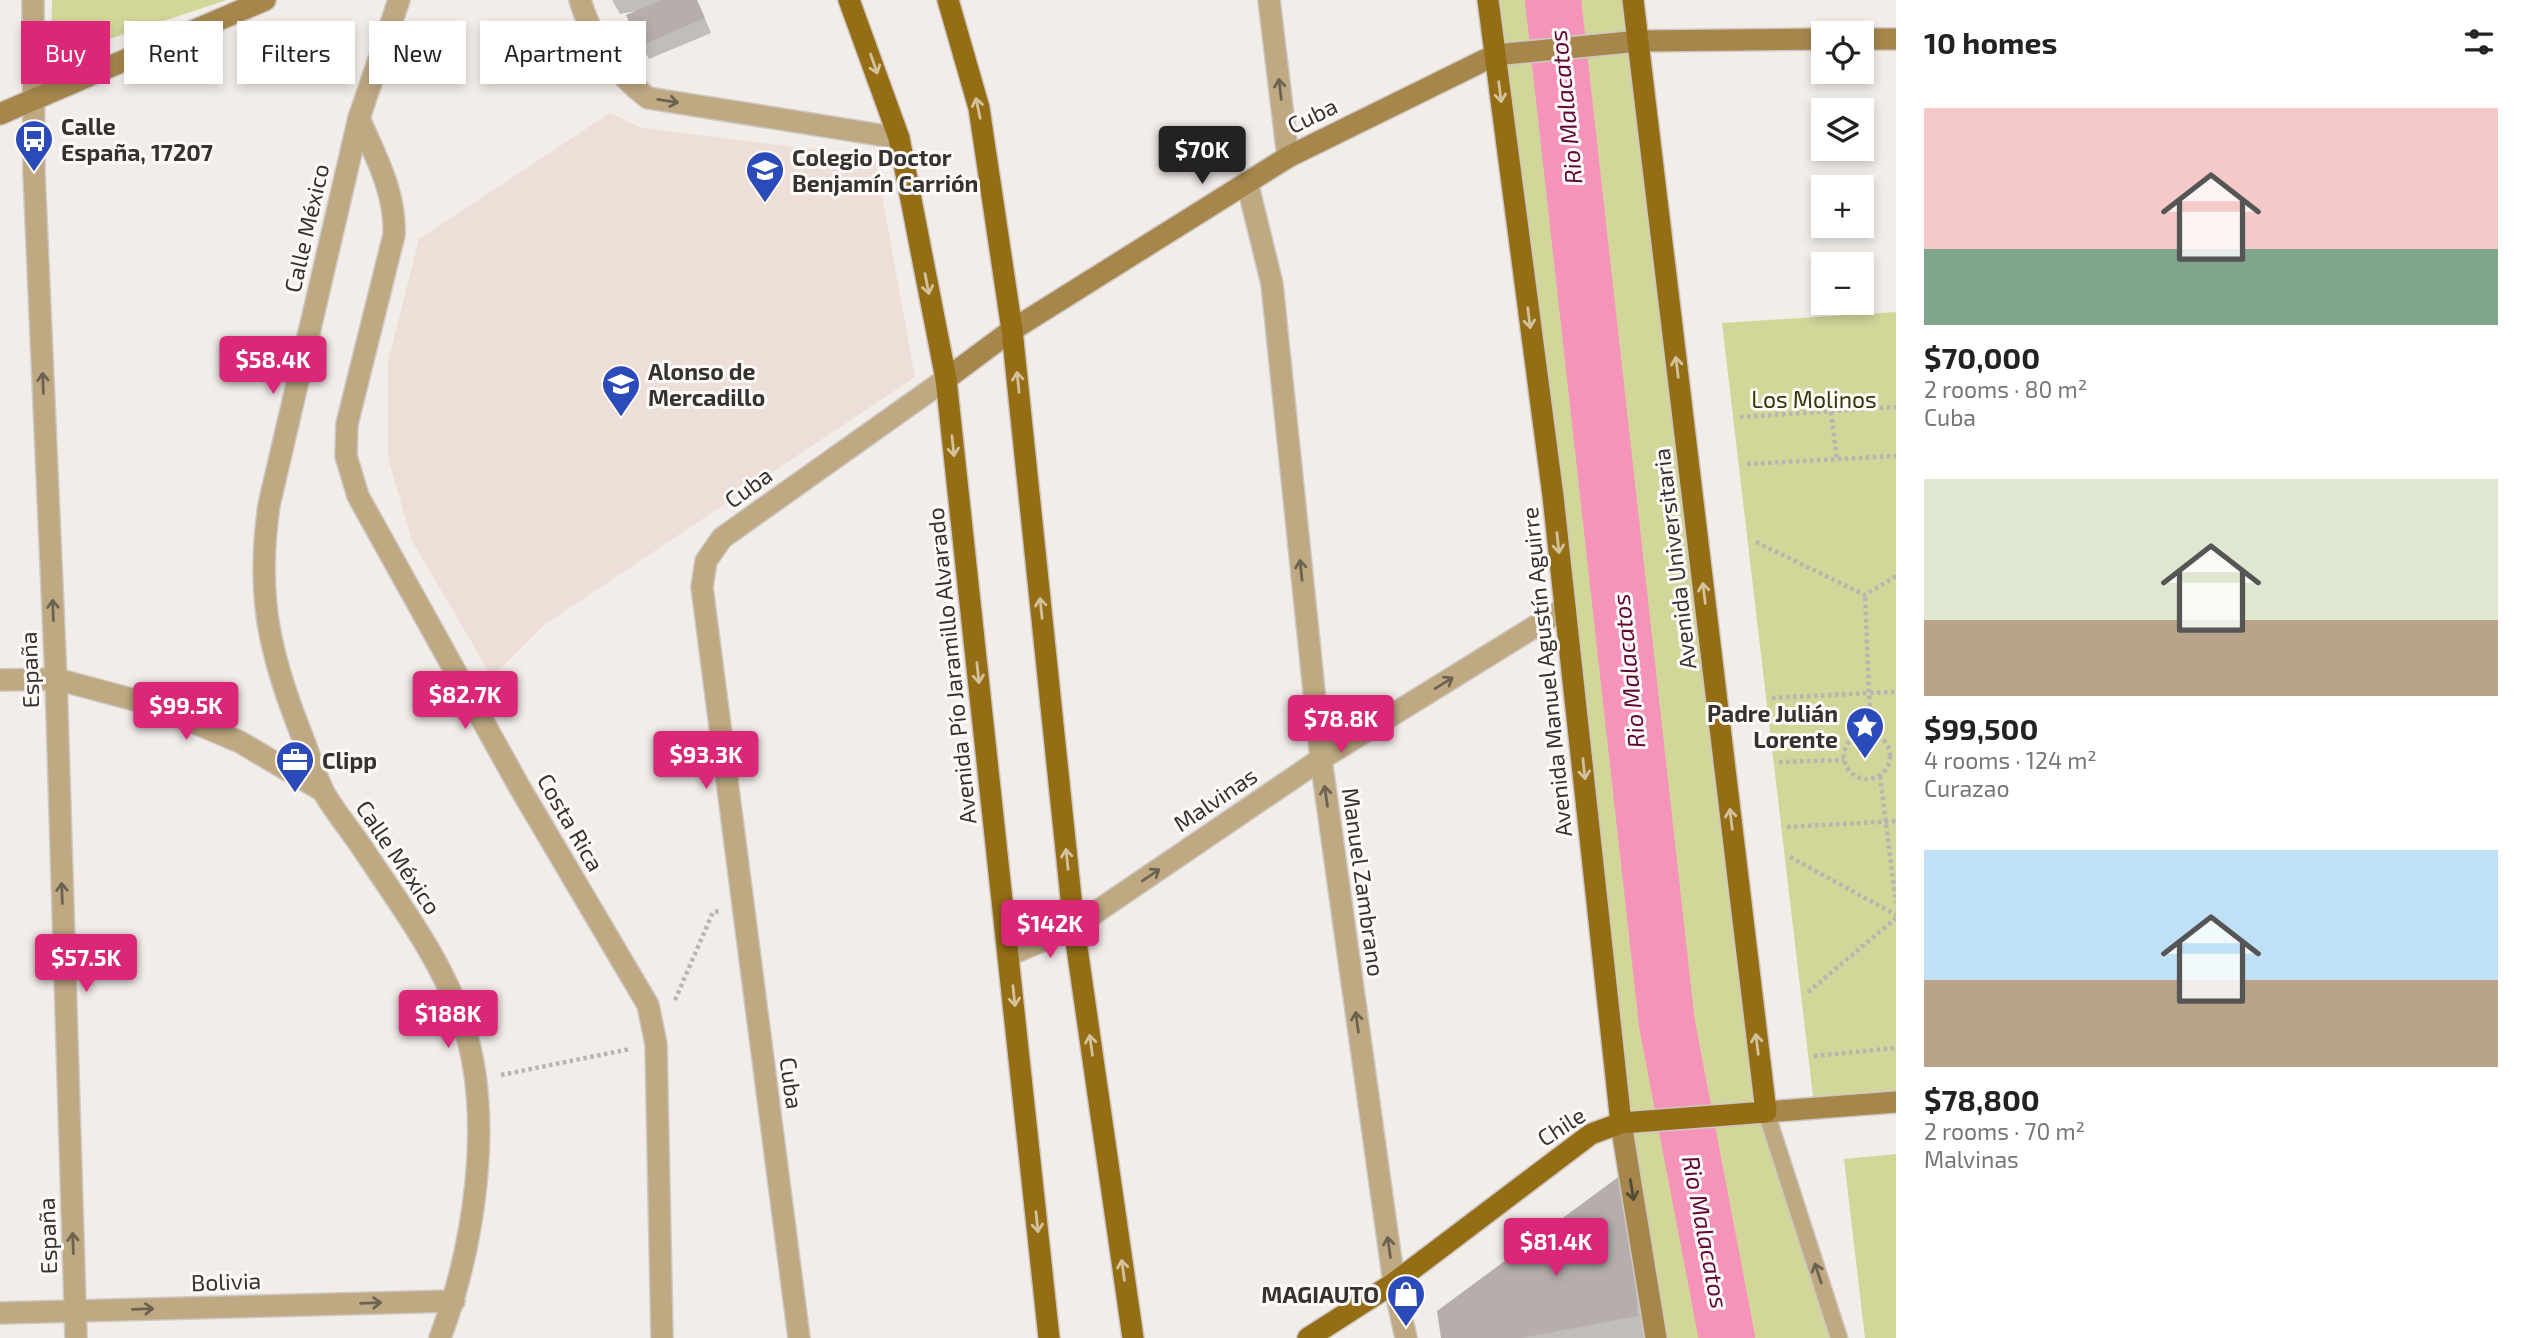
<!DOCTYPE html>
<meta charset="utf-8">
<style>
body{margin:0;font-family:"Exo 2",sans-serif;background:#f6f6f6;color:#222;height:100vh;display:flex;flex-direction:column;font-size:26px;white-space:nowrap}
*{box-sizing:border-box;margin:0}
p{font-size:23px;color:#767676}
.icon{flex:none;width:38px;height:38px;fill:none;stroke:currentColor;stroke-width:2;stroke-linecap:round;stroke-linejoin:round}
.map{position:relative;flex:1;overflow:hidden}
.panel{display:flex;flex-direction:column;background:#fff;width:630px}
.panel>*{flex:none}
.banner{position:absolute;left:21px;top:21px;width:665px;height:63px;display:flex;gap:14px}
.buttons{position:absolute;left:1811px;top:21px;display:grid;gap:14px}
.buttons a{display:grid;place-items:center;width:63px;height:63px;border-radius:0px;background:#fff;box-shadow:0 4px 10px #0003;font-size:35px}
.price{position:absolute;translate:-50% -60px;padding:0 16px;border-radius:7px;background:#db2777;color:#fff;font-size:23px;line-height:46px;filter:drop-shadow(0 2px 4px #0008)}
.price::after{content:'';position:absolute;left:50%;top:42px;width:21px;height:16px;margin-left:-10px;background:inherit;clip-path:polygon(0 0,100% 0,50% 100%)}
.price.selected{background:#222;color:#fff}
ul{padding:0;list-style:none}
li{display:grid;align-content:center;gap:14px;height:371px;padding:0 28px}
li span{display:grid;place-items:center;height:217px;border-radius:0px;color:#555}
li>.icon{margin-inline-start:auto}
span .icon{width:126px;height:126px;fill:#fffc;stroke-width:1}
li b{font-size:30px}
h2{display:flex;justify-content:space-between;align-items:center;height:84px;padding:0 28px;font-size:30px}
.tag{padding:0 24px;border-radius:0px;background:#fff;box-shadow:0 4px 10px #0003;font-size:24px;line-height:63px}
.tag.selected{background:#db2777;color:#fff}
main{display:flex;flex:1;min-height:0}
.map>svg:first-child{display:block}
</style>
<main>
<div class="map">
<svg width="1896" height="1338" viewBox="0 0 1896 1338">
<rect width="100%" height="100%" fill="#f3ede9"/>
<path fill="#eddfd8" d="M610 113 642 128 875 157 915 377 544 625 492 677 412 541 388 458V361L419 239Z"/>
<g fill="#d2d699">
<path d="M52 0H227L73 51C47 42 52 24 52 0Z"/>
<path d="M1488 0H1633L1766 1112 1839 1338H1656Z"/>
<path d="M1896 312V1090L1813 1097 1722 323Z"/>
<path d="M1896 1154V1338H1865L1844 1159Z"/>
</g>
<g fill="#0003">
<path d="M612 0H697L711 33 649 59 641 45 636 11 620 14Z"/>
<path d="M1640 1202 1652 1338H1443Z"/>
</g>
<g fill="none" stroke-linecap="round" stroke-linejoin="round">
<path stroke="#f693bb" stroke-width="56" d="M1553 0 1667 1024 1727 1338"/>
</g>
<g fill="#b5aead">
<path d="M662 0H697L705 18 640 46 626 15Z"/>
<path d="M1625 1172 1638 1316 1522 1338H1441L1437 1311Z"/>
</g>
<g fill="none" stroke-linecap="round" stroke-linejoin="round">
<defs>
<path id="lane" d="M1766 1112 1839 1338"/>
<g id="street">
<path d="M33 0 34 173 56 679 76 1338"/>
<path d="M399 0 359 118 269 505C256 595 269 653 302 736 309 754 315 774 323 791 333 809 347 826 359 843 398 902 442 959 464 1026 494 1120 474 1247 440 1338"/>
<path d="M580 0C592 41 614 72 648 98L899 138"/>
<path d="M1269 0 1288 157"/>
<path d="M359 118C375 156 396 192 394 235L347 424 346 456 358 496 520 788 648 1005 656 1044 662 1338"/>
<path d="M1247 182 1272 284 1321 759 1394 1283 1406 1338"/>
<path d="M0 680 56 679 150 704 240 742 323 791"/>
<path d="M1009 955 1074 927 1321 759 1565 608"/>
<path d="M0 1313 454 1301"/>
<path d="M799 1338 702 587 706 561 722 538 946 379"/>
</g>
<g id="secondary">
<path d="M1862 39H1896"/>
<path d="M0 114 265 0"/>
<path d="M946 379 1012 330 1288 157 1495 55 1639 41 1824 39"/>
<path d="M1766 1112 1896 1102"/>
<path d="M1621 1123 1656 1338"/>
</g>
<g id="primary">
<path d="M849 0 899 138 946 379 1049 1338"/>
<path d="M948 0 979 108 1012 330 1074 927 1133 1338"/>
<path d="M1488 0 1553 496 1621 1123"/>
<path d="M1308 1338 1394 1283 1591 1134 1621 1123 1766 1112 1633 0"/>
</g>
</defs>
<use href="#lane" stroke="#cdc8c4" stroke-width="19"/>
<use href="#street" stroke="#cdc8c4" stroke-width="24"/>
<use href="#secondary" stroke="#cdc8c4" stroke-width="24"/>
<use href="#primary" stroke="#cdc8c4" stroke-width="24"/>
<g stroke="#b9b4b1" stroke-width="4.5" stroke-dasharray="3.5 3.5" stroke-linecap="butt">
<path d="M1831 412 1837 459"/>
<path d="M1740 417 1896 407"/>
<path d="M1747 464 1896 456"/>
<path d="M1756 542 1865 595 1896 576"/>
<path d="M1772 698 1869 693 1865 595"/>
<circle cx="1867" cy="756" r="23"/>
<path d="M1871 734 1869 693 1896 692"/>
<path d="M1779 762 1844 760"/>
<path d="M1880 776 1896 903"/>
<path d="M1787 827 1896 821"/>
<path d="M1790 857 1896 915"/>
<path d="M1808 992 1896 918"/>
<path d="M675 1000 713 912 720 911"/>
<path d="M1814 1056 1896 1048"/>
<path d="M501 1075 630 1049"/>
</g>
<use href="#lane" stroke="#bea982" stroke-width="16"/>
<use href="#street" stroke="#bea982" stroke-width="21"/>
<use href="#secondary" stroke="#a6864b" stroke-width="21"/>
<use href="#primary" stroke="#946d15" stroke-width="21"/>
</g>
<defs><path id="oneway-shaft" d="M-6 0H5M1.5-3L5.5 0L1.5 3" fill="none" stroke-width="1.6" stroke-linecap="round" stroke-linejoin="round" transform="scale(1.75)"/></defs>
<g stroke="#d4c29d">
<use href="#oneway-shaft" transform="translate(874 64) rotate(71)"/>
<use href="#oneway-shaft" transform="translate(1500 92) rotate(83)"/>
<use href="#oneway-shaft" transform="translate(978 108) rotate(-102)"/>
<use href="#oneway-shaft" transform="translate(927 284) rotate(79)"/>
<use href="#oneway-shaft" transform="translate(1529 318) rotate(83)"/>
<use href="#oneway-shaft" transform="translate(1677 367) rotate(-97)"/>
<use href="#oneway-shaft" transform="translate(1018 382) rotate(-96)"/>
<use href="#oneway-shaft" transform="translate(953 446) rotate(84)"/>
<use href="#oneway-shaft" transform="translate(1558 543) rotate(84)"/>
<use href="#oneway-shaft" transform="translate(1704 593) rotate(-97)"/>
<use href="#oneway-shaft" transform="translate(1041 608) rotate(-96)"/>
<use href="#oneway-shaft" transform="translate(978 673) rotate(84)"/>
<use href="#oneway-shaft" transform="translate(1584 769) rotate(84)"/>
<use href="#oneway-shaft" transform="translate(1731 819) rotate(-97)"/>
<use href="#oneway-shaft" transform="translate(1067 859) rotate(-96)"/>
<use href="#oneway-shaft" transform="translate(1014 996) rotate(84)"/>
<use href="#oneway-shaft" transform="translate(1757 1044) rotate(-97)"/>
<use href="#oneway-shaft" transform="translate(1091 1045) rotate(-98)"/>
<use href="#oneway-shaft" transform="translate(1037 1222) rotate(84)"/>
<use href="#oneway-shaft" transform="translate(1123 1270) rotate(-98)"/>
</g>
<g stroke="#6c6251">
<use href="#oneway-shaft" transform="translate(1280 89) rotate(-97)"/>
<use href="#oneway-shaft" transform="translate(668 101) rotate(9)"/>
<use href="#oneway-shaft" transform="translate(43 383) rotate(-92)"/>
<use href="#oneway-shaft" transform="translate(1301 570) rotate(-96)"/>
<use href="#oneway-shaft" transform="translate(53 610) rotate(-92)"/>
<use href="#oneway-shaft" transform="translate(1444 683) rotate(-32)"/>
<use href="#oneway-shaft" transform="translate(1326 796) rotate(-98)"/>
<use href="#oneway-shaft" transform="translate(1151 875) rotate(-34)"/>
<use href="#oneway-shaft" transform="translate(62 893) rotate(-92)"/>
<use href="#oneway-shaft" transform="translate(1357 1022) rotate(-98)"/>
<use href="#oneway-shaft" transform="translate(73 1243) rotate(-92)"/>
<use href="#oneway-shaft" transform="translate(1389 1247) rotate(-98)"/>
<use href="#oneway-shaft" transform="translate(1818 1273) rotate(-108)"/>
<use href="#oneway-shaft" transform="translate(371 1303) rotate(-2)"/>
<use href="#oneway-shaft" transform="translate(143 1309) rotate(-2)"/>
</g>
<use stroke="#514838" href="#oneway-shaft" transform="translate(1632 1190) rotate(81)"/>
<defs>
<symbol id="bus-pin" viewBox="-11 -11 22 30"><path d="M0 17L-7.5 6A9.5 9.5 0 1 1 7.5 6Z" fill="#2c4bbb" stroke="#fffaf7"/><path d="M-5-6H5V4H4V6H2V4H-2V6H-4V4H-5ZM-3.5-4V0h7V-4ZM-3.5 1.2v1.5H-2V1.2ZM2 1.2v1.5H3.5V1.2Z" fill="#fff"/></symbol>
<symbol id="school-pin" viewBox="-11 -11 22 30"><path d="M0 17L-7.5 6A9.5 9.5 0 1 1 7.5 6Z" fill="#2c4bbb" stroke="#fffaf7"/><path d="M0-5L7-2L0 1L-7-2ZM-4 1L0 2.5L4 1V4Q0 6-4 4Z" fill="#fff"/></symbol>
<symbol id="sight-pin" viewBox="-11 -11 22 30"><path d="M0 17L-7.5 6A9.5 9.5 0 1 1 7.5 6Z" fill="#2c4bbb" stroke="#fffaf7"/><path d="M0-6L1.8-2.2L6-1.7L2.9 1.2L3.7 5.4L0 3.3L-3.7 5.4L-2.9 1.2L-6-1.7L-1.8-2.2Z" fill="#fff"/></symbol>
<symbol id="office-pin" viewBox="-11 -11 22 30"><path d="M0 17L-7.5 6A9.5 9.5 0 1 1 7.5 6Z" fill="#2c4bbb" stroke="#fffaf7"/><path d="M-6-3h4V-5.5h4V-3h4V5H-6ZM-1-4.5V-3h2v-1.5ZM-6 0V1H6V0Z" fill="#fff"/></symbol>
<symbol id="shop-pin" viewBox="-11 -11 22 30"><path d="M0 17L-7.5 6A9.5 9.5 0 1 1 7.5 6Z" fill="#2c4bbb" stroke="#fffaf7"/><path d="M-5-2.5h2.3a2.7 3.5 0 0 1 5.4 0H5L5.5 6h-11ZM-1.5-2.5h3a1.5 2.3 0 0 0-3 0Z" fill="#fff"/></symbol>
</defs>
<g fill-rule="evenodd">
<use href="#bus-pin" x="12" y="117" width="44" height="60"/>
<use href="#school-pin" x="743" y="148" width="44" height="60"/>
<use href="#school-pin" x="599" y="362" width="44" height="60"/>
<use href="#sight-pin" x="1843" y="704" width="44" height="60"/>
<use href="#office-pin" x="273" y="738" width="44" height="60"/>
<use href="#shop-pin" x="1384" y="1272" width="44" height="60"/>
</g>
<g text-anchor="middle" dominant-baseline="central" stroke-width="6" stroke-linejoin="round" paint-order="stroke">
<g font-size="23" fill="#353331" stroke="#fffaf7">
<text transform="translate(1312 115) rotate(-26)">Cuba</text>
<text transform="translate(306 228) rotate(-77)">Calle México</text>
<text transform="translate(748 487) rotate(-36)">Cuba</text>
<text transform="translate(1674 559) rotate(-97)">Avenida Universitaria</text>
<text transform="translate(951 666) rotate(-96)">Avenida Pío Jaramillo Alvarado</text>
<text transform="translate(29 670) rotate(-92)">España</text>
<text transform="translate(1546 672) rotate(-96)">Avenida Manuel Agustín Aguirre</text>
<text transform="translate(1215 799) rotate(-34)">Malvinas</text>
<text transform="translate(571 822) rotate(60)">Costa Rica</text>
<text transform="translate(399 857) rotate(56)">Calle México</text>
<text transform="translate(1364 882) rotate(82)">Manuel Zambrano</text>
<text transform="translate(792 1083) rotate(82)">Cuba</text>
<text transform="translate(1561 1126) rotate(-33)">Chile</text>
<text transform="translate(47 1236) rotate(-92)">España</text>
<text transform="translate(226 1281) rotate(-2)">Bolivia</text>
</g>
<g font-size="23" font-weight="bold" fill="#353331" stroke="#fffaf7" text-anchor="start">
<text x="61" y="126">Calle<tspan x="61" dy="26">España, 17207</tspan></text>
<text x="792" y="157">Colegio Doctor<tspan x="792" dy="26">Benjamín Carrión</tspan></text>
<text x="648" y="371">Alonso de<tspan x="648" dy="26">Mercadillo</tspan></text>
<text x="1838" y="713" text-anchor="end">Padre Julián<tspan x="1838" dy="26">Lorente</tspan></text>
<text x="322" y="760">Clipp</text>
<text x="1379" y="1294" text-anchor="end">MAGIAUTO</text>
</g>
<g font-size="23" fill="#343508" stroke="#fffaf7">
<text x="1814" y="399">Los Molinos</text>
</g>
<g font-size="24" font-style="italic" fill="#610738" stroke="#fffaf7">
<text transform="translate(1565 107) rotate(-96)">Rio Malacatos</text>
<text transform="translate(1628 671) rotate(-96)">Rio Malacatos</text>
<text transform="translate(1706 1232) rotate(79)">Rio Malacatos</text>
</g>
</g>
</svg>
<div class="buttons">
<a><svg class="icon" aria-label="locate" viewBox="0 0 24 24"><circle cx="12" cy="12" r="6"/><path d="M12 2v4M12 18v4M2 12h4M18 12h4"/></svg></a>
<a><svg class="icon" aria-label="layers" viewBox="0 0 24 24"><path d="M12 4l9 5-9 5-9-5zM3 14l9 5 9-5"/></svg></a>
<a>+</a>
<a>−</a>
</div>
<b class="price selected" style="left:1202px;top:186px">$70K</b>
<b class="price" style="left:273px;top:396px">$58.4K</b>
<b class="price" style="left:465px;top:731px">$82.7K</b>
<b class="price" style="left:186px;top:742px">$99.5K</b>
<b class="price" style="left:1341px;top:755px">$78.8K</b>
<b class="price" style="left:706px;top:791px">$93.3K</b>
<b class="price" style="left:1050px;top:960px">$142K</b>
<b class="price" style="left:86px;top:994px">$57.5K</b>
<b class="price" style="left:448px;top:1050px">$188K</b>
<b class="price" style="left:1556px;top:1278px">$81.4K</b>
<div class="banner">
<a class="tag selected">Buy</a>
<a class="tag">Rent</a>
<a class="tag">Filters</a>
<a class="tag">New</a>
<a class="tag">Apartment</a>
</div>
</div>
<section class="panel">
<h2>10 homes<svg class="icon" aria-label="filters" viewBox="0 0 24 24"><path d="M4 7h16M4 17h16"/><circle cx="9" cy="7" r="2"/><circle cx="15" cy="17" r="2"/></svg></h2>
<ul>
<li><span style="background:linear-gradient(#f6c9c9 65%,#7fa58c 0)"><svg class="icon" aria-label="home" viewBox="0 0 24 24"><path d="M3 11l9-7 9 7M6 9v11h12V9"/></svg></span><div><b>$70,000</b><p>2 rooms · 80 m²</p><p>Cuba</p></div></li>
<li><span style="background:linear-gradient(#dfe7d0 65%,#b9a48a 0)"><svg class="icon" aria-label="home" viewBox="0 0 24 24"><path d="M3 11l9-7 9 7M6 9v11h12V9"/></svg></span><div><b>$99,500</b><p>4 rooms · 124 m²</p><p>Curazao</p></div></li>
<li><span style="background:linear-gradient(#bfe0f5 60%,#b9a48a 0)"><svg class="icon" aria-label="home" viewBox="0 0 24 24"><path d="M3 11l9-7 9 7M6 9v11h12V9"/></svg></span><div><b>$78,800</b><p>2 rooms · 70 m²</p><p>Malvinas</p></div></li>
</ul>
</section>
</main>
